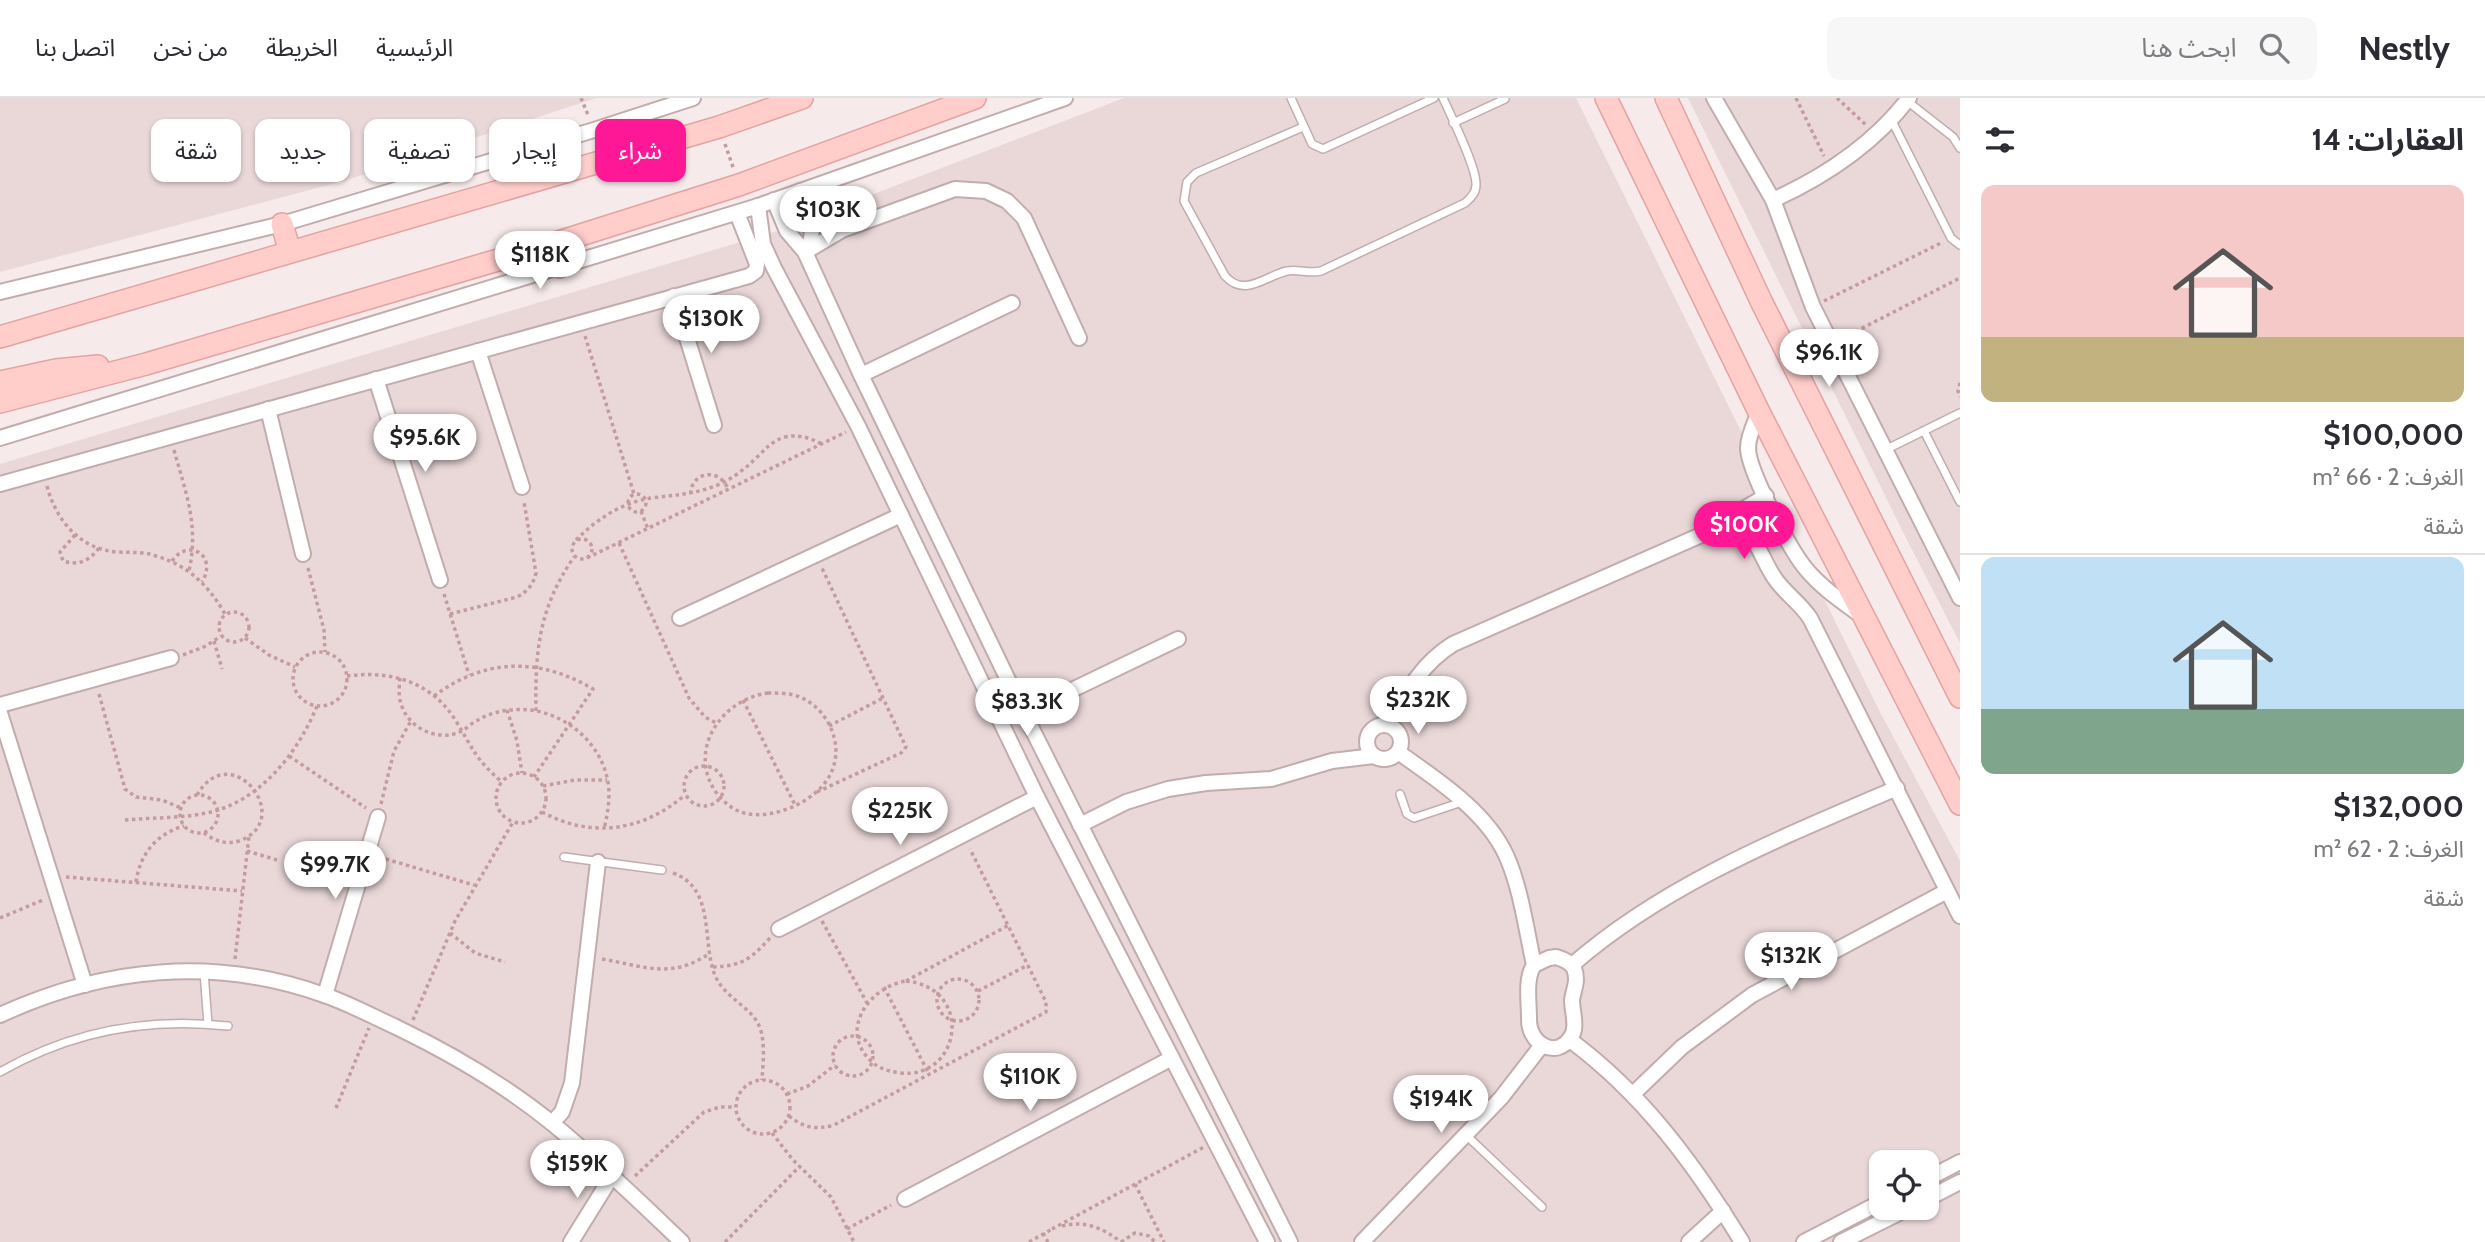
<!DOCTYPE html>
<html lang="ar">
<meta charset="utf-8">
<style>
body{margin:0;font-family:Cabin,"Noto Sans Arabic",sans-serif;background:#f7f7f7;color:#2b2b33;direction:rtl;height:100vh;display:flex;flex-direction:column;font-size:26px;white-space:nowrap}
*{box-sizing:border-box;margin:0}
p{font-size:23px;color:#7c7c81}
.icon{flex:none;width:38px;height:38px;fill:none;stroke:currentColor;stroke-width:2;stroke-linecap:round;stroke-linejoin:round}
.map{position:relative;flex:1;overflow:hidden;direction:ltr}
.drawer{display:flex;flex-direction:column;background:#fff;width:525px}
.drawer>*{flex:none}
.guide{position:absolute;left:21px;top:21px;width:665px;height:63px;direction:rtl;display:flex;gap:14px}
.fabs{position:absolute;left:1869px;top:1052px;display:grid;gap:14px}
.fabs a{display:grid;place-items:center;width:70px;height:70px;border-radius:14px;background:#fff;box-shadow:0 2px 5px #0004;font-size:35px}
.price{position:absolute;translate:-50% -60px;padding:0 16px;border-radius:24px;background:#fff;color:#222;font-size:23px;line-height:46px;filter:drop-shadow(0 2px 4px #0008)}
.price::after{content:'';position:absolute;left:50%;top:42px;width:21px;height:16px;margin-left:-10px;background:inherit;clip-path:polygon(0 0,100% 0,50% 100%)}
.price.selected{background:#ff1895;color:#fff}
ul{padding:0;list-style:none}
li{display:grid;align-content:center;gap:14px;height:371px;padding:0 21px}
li+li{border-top:2px solid #e1e1e2}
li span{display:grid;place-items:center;height:217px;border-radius:14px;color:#555}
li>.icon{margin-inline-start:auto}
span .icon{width:126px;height:126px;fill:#fffc;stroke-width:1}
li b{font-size:30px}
h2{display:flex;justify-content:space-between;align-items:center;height:84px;padding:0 21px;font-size:30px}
.tag{padding:0 24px;border-radius:14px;background:#fff;box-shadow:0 2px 5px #0004;font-size:24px;line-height:63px}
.tag.selected{background:#ff1895;color:#fff}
header{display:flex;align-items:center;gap:42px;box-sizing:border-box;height:98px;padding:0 35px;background:#fff;border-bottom:2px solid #e1e1e2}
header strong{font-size:33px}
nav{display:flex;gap:38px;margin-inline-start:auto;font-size:24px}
.search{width:490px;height:63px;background:#f7f7f7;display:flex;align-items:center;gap:18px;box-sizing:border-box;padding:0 24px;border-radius:14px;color:#7c7c81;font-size:26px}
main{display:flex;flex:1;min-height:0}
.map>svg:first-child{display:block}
</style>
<header>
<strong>Nestly</strong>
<div class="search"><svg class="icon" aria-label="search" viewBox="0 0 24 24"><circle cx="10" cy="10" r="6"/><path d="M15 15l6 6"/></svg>ابحث هنا</div>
<nav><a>الرئيسية</a><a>الخريطة</a><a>من نحن</a><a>اتصل بنا</a></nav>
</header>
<main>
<section class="drawer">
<h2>العقارات: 14<svg class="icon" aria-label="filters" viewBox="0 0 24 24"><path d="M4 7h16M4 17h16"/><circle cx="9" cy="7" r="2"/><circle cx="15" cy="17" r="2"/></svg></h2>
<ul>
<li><span style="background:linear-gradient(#f6c9c9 70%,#c2b280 0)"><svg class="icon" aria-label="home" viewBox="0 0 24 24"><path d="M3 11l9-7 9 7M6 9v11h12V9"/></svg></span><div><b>$100,000</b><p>الغرف: 2 · 66 m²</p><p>شقة</p></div></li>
<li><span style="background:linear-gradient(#bfe0f5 70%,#7fa58c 0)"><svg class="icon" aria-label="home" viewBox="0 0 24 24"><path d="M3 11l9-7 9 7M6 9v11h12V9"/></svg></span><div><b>$132,000</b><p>الغرف: 2 · 62 m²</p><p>شقة</p></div></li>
</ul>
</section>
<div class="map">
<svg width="1960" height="1144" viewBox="0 0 1960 1144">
<rect width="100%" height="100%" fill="#f6eaea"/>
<g fill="#ead8d8" fill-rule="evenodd">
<path d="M0 0H596L347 82 0 174Z"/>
<path d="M1124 0H1576L1880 614 1960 763V1144H0V366L777 133ZM1881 1064H1927V1110H1881Z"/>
<path d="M1688 0H1960V545L1906 440Z"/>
</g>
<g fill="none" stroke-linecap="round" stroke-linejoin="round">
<defs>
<g id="lane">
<path d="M1291 0 1312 46 1323 51 1434 0"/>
<path d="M1907 3 1953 39 1960 50"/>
<path d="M1891 21 1951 140 1960 147"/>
<path d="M1453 25 1505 1"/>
<path d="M1303 29 1196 75 1187 84 1184 103 1225 178C1245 200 1265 178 1287 173 1299 171 1309 176 1321 173L1465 105C1471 100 1476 95 1476 87 1477 70 1451 18 1443 0"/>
<path d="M1924 333 1960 404"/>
<path d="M1885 352 1960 315"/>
<path d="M1400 696 1407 716 1414 720 1462 704"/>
<path d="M564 759 662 772"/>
<path d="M204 874 208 926"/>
<path d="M0 974C71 933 147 919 228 928"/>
<path d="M1466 1037 1542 1109"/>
</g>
<g id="street">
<path d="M1714 0 1773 102 1813 209 1960 500"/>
<path d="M800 93C807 113 819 134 806 152"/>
<path d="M774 102 787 133 805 154 861 277 1024 615 1290 1144"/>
<path d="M1773 102C1826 78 1873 47 1909 0"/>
<path d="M758 108 763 146 774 170 858 328 1037 699 1267 1144"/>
<path d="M805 154 842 132 955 91 986 93 1007 103 1024 120 1079 240"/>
<path d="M0 194 282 126 594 32 693 0"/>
<path d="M674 198 714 327"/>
<path d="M478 253 522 389"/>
<path d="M861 277 1012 205"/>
<path d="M376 281 440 482"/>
<path d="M268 311 303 456"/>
<path d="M1759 314C1755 325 1748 337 1748 350 1748 372 1790 452 1806 471 1821 489 1840 502 1859 516"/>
<path d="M0 340 758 108 1065 0"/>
<path d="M0 386 749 178 756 173 757 166 737 115"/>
<path d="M1731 425 1745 410 1766 398"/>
<path d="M1748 434 1777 420"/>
<path d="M680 520 901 417"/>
<path d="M0 607 171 560"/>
<path d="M0 615 85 887"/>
<path d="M1024 615 1178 541"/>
<path d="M1388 627C1406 595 1421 566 1453 546L1724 427 1738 426C1757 437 1763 465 1776 482 1786 496 1800 505 1810 520L1960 818"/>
<circle cx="1384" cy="644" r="17"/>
<path d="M1398 654C1436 681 1486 713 1506 757 1521 790 1526 831 1534 867"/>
<path d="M1080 727 1126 704 1168 691 1206 685 1271 681 1332 663 1374 658"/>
<path d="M779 831 1037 699"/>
<path d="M1556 859C1563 861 1570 864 1574 870 1575 873 1576 878 1576 881 1576 888 1573 895 1572 902 1572 914 1578 929 1571 939 1556 962 1528 946 1529 920 1529 903 1525 881 1534 867L1549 860Z"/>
<path d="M1572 867C1666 785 1783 739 1897 690"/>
<path d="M325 897 378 719"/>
<path d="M0 917C104 869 215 858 324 897 348 905 372 918 396 929 452 956 505 987 553 1026 598 1063 640 1104 682 1144"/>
<path d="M1570 942C1643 996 1695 1067 1742 1144"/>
<path d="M1633 996 1682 949 1752 897 1947 793"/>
<path d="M552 1025 562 1014 572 985 598 764"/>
<path d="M1927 1081 1960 1064"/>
<path d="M905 1101 1172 960"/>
<path d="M1927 1101 1960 1084"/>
<path d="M571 1144 612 1078"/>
<path d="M1362 1144 1501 1000 1542 947"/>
<path d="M1689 1144 1723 1113"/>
<path d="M1804 1144 1881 1104"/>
<path d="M1841 1144 1909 1110"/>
</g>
<g id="secondary">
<path d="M1606 0 1759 314 1960 706"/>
<path d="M1666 0 1762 205 1960 599"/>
<path d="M282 126 290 154"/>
<path d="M552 146 559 169"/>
<path d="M0 239 719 29 802 0"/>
<path d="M0 284 56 272 98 268"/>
<path d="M0 304 146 266 552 146 739 87 975 0"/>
</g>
</defs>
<use href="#lane" stroke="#c2acac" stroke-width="10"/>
<use href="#street" stroke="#c2acac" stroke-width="18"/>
<use href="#secondary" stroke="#e4a3a0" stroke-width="24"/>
<g stroke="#c59c9e" stroke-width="3.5" stroke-dasharray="3.5 3.5" stroke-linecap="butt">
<path d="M581 0 588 17"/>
<path d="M1796 0 1824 58"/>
<path d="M1837 0 1866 27"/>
<path d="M725 46 734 72"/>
<path d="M1824 203 1943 144"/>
<path d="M585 238 634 396"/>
<path d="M1843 240 1960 180"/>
<path d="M1960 285 1958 293 1960 299"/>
<path d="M174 352C186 396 199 427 189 473"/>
<path d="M47 388C56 423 81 452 118 454 132 455 143 453 156 458 188 467 209 488 225 516"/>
<path d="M691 396C690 383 703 373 716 378 722 380 725 386 729 391"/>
<circle cx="637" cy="405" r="9"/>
<path d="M641 413 648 431"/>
<path d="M75 437 60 454 63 463C79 468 89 463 99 450"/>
<circle cx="582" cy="451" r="10"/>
<path d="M576 442C597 421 621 405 651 400 675 397 697 396 720 386 733 380 745 371 755 361 765 352 771 343 785 339 799 336 810 340 822 346"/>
<path d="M619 445 689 600 705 619 716 625"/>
<path d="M587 460 846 334"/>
<path d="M172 463C189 439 218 458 202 484"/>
<path d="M308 470 324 532 325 554"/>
<path d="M444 496 469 577"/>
<circle cx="234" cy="529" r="15"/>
<path d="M450 516 517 499C528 493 533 487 536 475L524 404"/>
<path d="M245 540 269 557 295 569"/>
<path d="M214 543 222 571"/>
<circle cx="320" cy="581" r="27"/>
<path d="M183 557 206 548 221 538"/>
<path d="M347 578C391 572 432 584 456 623 473 651 476 662 502 684"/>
<path d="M400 580C399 590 398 601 403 611 412 632 440 644 462 633 466 631 470 626 475 624 485 617 498 613 510 612 558 606 607 644 609 694 609 707 607 719 604 731"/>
<path d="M768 595C778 595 790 595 800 599 826 610 843 642 833 670 823 701 775 723 744 715 733 712 725 705 718 697 685 654 721 601 768 595Z"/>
<path d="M99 596 125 691 136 699 162 702 181 710"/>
<path d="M434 598C485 560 539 559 593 591L534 679"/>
<path d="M743 602 795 707"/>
<path d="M507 612 517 643 522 675"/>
<path d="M536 613C535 552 539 510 574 459"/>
<path d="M829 628 883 600"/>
<path d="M289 658 366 710"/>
<circle cx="704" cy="688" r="20"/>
<circle cx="521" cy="700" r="25"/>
<path d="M543 688 575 682H607"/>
<path d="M817 694 901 655 906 649 821 468"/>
<path d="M197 697C231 638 297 722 239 743 226 747 214 743 203 734"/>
<circle cx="199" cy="716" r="19"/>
<path d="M381 706 394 653 411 623"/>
<path d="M542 714C592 741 643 733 685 697"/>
<path d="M125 722C155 719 189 721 218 712 265 697 299 652 317 608"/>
<path d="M247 753 277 762"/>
<path d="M379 759 474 787"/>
<path d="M673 775C715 790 702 841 714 875 724 902 754 908 761 933 765 948 763 966 762 982"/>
<path d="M66 779 242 793"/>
<path d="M136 784C140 756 156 736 184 728"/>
<path d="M0 820 43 802"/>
<path d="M822 823 867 905"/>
<path d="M450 835 475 855 505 864"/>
<path d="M235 861 249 738"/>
<path d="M602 861C643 868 672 882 710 855"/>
<path d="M713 869C742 868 751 861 770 840"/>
<circle cx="958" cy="902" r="21"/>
<path d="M906 883C975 890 961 982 900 975 888 973 879 971 870 962 839 932 869 889 906 883Z"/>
<path d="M906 883 1009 827"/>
<path d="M884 889 929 976"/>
<path d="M978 893 1028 867"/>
<path d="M413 922 455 823 513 724"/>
<circle cx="853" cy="958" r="20"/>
<circle cx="763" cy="1009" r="27"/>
<path d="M787 996 808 988 835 967"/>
<path d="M336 1010 369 930"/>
<path d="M789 1018C804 1030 816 1032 834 1027L1046 914V904L970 751"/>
<path d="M772 1035 793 1062 831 1099 854 1144"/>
<path d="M635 1078 704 1014 720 1009H735"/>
<path d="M1135 1086 1164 1144"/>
<path d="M1062 1128C1085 1122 1103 1130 1121 1144"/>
<path d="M847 1131 891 1107"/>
<path d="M1052 1131 1204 1049"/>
<path d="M1043 1135 1048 1144"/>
<path d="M725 1144 800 1068"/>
<path d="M1029 1144 1054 1130"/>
<path d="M1121 1144 1135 1135 1149 1138 1155 1144"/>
</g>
<use href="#lane" stroke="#fff" stroke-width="7"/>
<use href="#street" stroke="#fff" stroke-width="14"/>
<use href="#secondary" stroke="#ffcecb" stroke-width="21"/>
</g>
</svg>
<div class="fabs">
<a><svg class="icon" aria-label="locate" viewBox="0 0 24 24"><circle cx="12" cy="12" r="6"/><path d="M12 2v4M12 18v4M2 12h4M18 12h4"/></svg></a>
</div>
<b class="price" style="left:828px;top:148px">$103K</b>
<b class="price" style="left:540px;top:193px">$118K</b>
<b class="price" style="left:711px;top:257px">$130K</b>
<b class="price" style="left:1829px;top:291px">$96.1K</b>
<b class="price" style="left:425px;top:376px">$95.6K</b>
<b class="price selected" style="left:1744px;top:463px">$100K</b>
<b class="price" style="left:1418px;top:638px">$232K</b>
<b class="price" style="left:1027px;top:640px">$83.3K</b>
<b class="price" style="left:900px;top:749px">$225K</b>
<b class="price" style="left:335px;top:803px">$99.7K</b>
<b class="price" style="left:1791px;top:894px">$132K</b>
<b class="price" style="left:1030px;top:1015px">$110K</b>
<b class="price" style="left:1441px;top:1037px">$194K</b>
<b class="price" style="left:577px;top:1102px">$159K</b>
<div class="guide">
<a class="tag selected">شراء</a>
<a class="tag">إيجار</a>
<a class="tag">تصفية</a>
<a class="tag">جديد</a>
<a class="tag">شقة</a>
</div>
</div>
</main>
